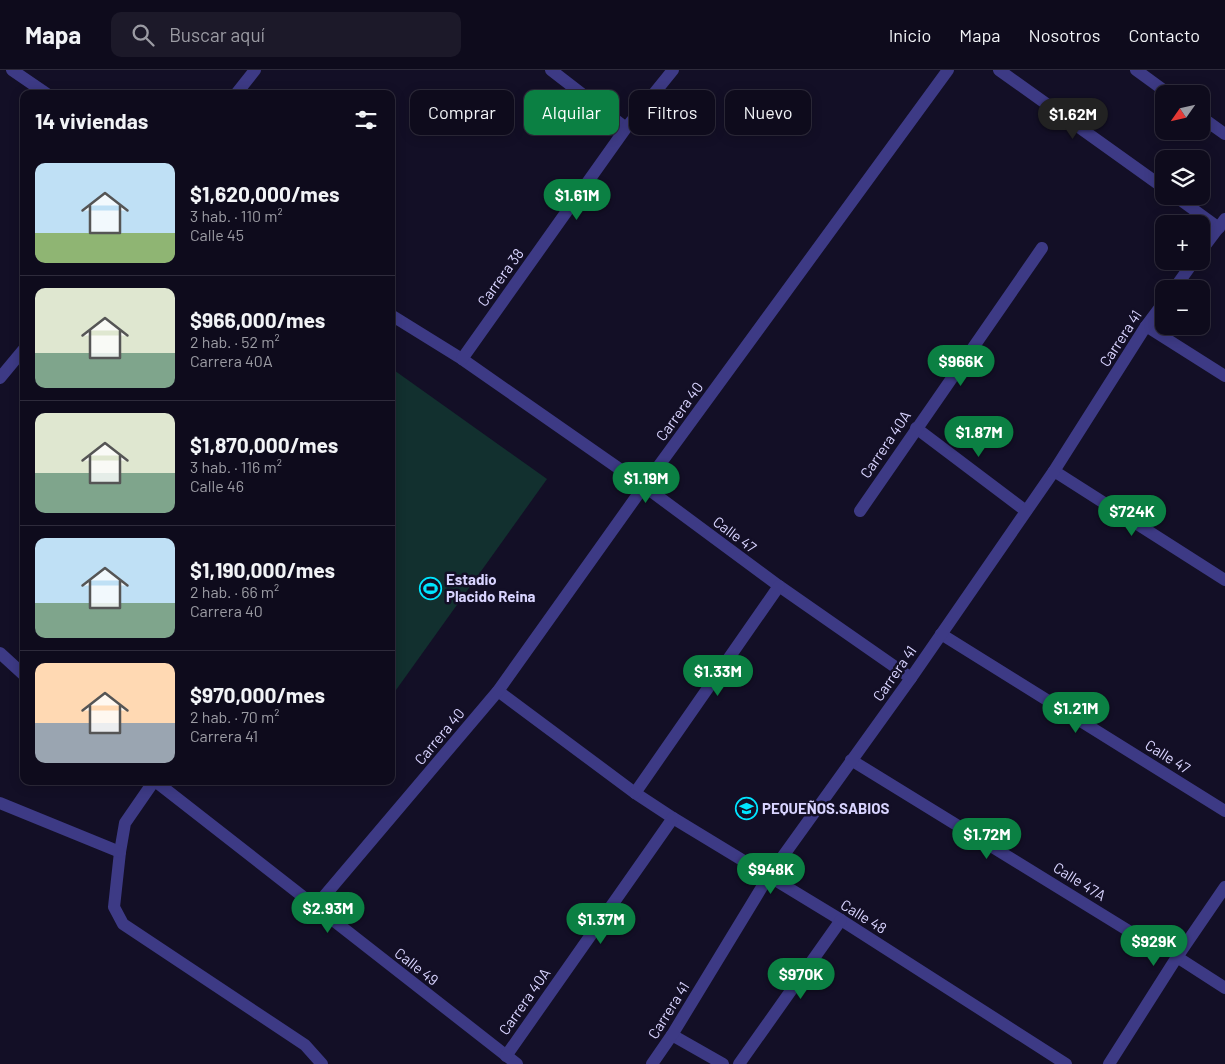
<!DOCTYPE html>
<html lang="es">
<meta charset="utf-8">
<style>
body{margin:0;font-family:Barlow,sans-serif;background:#1c1929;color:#f1f3f6;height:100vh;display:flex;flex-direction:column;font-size:19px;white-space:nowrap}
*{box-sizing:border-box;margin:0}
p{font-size:16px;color:#9b9ba3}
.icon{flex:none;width:28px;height:28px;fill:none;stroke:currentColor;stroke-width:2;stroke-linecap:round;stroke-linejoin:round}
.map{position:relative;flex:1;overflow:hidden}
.drawer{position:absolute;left:20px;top:20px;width:375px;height:695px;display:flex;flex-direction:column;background:#0e0b1c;border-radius:10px;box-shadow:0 2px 12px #0003,0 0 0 1px #2e2b3b}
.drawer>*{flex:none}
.banner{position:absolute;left:410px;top:20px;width:475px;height:45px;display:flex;gap:10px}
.needle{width:32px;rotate:236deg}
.tools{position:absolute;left:1155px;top:15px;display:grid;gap:10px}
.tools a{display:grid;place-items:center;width:55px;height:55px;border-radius:10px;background:#0e0b1c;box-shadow:0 2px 12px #0003,0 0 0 1px #2e2b3b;font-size:25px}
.price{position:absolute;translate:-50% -42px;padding:0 11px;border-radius:18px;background:#0b8043;color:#fff;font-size:16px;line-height:32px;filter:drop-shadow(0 1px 2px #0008)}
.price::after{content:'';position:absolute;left:50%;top:30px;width:15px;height:11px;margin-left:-8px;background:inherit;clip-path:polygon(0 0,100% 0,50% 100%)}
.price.current{background:#222;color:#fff}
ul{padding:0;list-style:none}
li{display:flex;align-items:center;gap:15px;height:125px;padding:0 15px}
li+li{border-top:1px solid #2e2b3b}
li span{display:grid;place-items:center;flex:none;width:140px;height:100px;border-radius:10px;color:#555}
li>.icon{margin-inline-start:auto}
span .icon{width:60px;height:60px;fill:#fffc;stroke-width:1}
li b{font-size:21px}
h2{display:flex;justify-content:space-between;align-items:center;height:60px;padding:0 15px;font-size:21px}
.tag{padding:0 18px;border-radius:10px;background:#0e0b1c;box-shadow:0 2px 12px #0003,0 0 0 1px #2e2b3b;font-size:18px;line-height:45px}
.tag.current{background:#0b8043;color:#fff}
header{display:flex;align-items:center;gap:30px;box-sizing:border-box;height:70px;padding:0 25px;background:#0e0b1c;border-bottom:1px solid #2e2b3b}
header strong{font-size:24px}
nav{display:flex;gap:28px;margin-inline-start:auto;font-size:18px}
.search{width:350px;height:45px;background:#1c1929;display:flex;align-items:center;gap:12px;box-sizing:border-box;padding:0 18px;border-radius:10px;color:#9b9ba3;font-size:19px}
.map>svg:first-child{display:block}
</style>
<header>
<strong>Mapa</strong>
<div class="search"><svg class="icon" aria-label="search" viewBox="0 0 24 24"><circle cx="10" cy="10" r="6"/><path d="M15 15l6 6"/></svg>Buscar aquí</div>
<nav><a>Inicio</a><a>Mapa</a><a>Nosotros</a><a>Contacto</a></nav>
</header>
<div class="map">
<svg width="1225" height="994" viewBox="0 0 1225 994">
<rect width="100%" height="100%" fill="#130f26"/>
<path fill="#12302f" d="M391 298 547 409 391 627Z"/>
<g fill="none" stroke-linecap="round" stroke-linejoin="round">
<g stroke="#3d3a85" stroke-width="12">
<path d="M154 711 125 753 120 782 114 837 123 854 305 975 322 994"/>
<path d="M0 733 120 782"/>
</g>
<g stroke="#3d3a85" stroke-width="12">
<path d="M12 0 47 24"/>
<path d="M551 0 626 58"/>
<path d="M999 0 1164 118"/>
<path d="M1136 0 1169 24"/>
<path d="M236 24 255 0"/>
<path d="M1201 47 1225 64"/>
<path d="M1175 126 1219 158"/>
<path d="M1201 181 1225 149"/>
<path d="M1174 219 1194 191"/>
<path d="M391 245 462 289 644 416 779 516 911 608"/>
<path d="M1146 256 1225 306"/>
<path d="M462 289 626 58 673 0"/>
<path d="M0 308 24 279"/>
<path d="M916 358 1026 441"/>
<path d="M1054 401 1225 510"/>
<path d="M860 441 1042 178"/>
<path d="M941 564 1225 741"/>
<path d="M0 583 24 605"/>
<path d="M498 621 635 723 673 748 841 850 1066 994"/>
<path d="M851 690 1137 866"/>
<path d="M155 711 517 994"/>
<path d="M635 723 779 516"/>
<path d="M315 837 498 621 644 416 948 0"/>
<path d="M1177 887 1225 918"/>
<path d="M672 965 723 994"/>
<path d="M506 986 673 748"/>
<path d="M652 994 672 965 768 807 911 608 1054 401 1146 256 1164 232"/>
<path d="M739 994 841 850"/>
<path d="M1109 994 1177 887 1225 817"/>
</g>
</g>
<defs>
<symbol id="stadium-ring" viewBox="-11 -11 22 22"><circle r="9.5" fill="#130f26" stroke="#00e5ff" stroke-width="1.5"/><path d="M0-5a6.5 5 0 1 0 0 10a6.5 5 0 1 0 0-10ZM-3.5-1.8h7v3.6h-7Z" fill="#00e5ff"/></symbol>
<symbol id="school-ring" viewBox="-11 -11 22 22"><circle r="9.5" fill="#130f26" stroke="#00e5ff" stroke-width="1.5"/><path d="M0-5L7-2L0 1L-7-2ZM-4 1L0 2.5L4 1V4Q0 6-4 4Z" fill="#00e5ff"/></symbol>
</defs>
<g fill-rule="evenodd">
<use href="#stadium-ring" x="418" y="506" width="25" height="25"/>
<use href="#school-ring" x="734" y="726" width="25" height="25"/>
</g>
<g text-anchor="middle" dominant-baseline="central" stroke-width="5" stroke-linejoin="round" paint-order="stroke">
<g font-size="15" fill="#d9d4ff" stroke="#130f26">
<text transform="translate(500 207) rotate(-54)">Carrera 38</text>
<text transform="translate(1120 268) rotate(-57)">Carrera 41</text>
<text transform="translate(679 341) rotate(-54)">Carrera 40</text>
<text transform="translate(885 374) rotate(-56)">Carrera 40A</text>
<text transform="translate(735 464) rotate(37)">Calle 47</text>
<text transform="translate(894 603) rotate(-55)">Carrera 41</text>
<text transform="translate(439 666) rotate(-50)">Carrera 40</text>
<text transform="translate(1168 686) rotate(32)">Calle 47</text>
<text transform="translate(1080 811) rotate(32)">Calle 47A</text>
<text transform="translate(864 846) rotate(32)">Calle 48</text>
<text transform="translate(417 896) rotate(38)">Calle 49</text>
<text transform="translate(524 931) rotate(-55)">Carrera 40A</text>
<text transform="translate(668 940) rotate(-58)">Carrera 41</text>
</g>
<g font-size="15" font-weight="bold" fill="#d9d4ff" stroke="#130f26" text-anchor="start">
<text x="446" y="509">Estadio<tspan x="446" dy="17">Placido Reina</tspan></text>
<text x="762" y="738">PEQUEÑOS.SABIOS</text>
</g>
</g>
</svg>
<div class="tools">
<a><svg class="needle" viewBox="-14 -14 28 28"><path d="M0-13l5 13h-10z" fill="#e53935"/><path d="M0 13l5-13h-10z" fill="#9b9ba3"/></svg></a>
<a><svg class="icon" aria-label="layers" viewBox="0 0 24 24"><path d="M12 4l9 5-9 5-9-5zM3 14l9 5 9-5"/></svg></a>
<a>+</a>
<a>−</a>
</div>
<b class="price current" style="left:1073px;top:70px">$1.62M</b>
<b class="price" style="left:577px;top:151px">$1.61M</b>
<b class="price" style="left:961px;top:317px">$966K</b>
<b class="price" style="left:979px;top:388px">$1.87M</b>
<b class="price" style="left:646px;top:434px">$1.19M</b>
<b class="price" style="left:1132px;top:467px">$724K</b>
<b class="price" style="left:718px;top:627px">$1.33M</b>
<b class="price" style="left:1076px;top:664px">$1.21M</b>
<b class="price" style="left:987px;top:790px">$1.72M</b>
<b class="price" style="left:771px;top:825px">$948K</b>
<b class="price" style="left:328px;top:864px">$2.93M</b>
<b class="price" style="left:601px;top:875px">$1.37M</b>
<b class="price" style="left:1154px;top:897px">$929K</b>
<b class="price" style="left:801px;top:930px">$970K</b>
<div class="banner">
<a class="tag">Comprar</a>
<a class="tag current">Alquilar</a>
<a class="tag">Filtros</a>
<a class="tag">Nuevo</a>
</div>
<section class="drawer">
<h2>14 viviendas<svg class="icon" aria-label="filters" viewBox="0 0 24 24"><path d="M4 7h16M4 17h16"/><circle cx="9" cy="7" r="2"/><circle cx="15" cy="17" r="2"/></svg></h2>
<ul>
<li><span style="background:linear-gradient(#bfe0f5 70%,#8fb573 0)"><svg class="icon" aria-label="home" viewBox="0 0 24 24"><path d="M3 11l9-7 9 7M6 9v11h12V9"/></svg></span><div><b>$1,620,000/mes</b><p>3 hab. · 110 m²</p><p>Calle 45</p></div></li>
<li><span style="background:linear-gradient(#dfe7d0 65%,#7fa58c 0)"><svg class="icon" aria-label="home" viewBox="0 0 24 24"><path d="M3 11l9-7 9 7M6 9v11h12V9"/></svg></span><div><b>$966,000/mes</b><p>2 hab. · 52 m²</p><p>Carrera 40A</p></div></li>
<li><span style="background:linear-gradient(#dfe7d0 60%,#7fa58c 0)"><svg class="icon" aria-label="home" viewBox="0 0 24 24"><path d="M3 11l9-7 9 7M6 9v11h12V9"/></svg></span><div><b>$1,870,000/mes</b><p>3 hab. · 116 m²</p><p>Calle 46</p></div></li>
<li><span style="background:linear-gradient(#bfe0f5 65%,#7fa58c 0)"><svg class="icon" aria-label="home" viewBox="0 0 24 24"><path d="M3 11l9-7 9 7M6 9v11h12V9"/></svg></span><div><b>$1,190,000/mes</b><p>2 hab. · 66 m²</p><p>Carrera 40</p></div></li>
<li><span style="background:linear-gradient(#ffd9b3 60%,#9aa5b1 0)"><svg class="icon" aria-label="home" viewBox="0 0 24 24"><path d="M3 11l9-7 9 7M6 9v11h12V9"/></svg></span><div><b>$970,000/mes</b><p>2 hab. · 70 m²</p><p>Carrera 41</p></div></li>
</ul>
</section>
</div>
